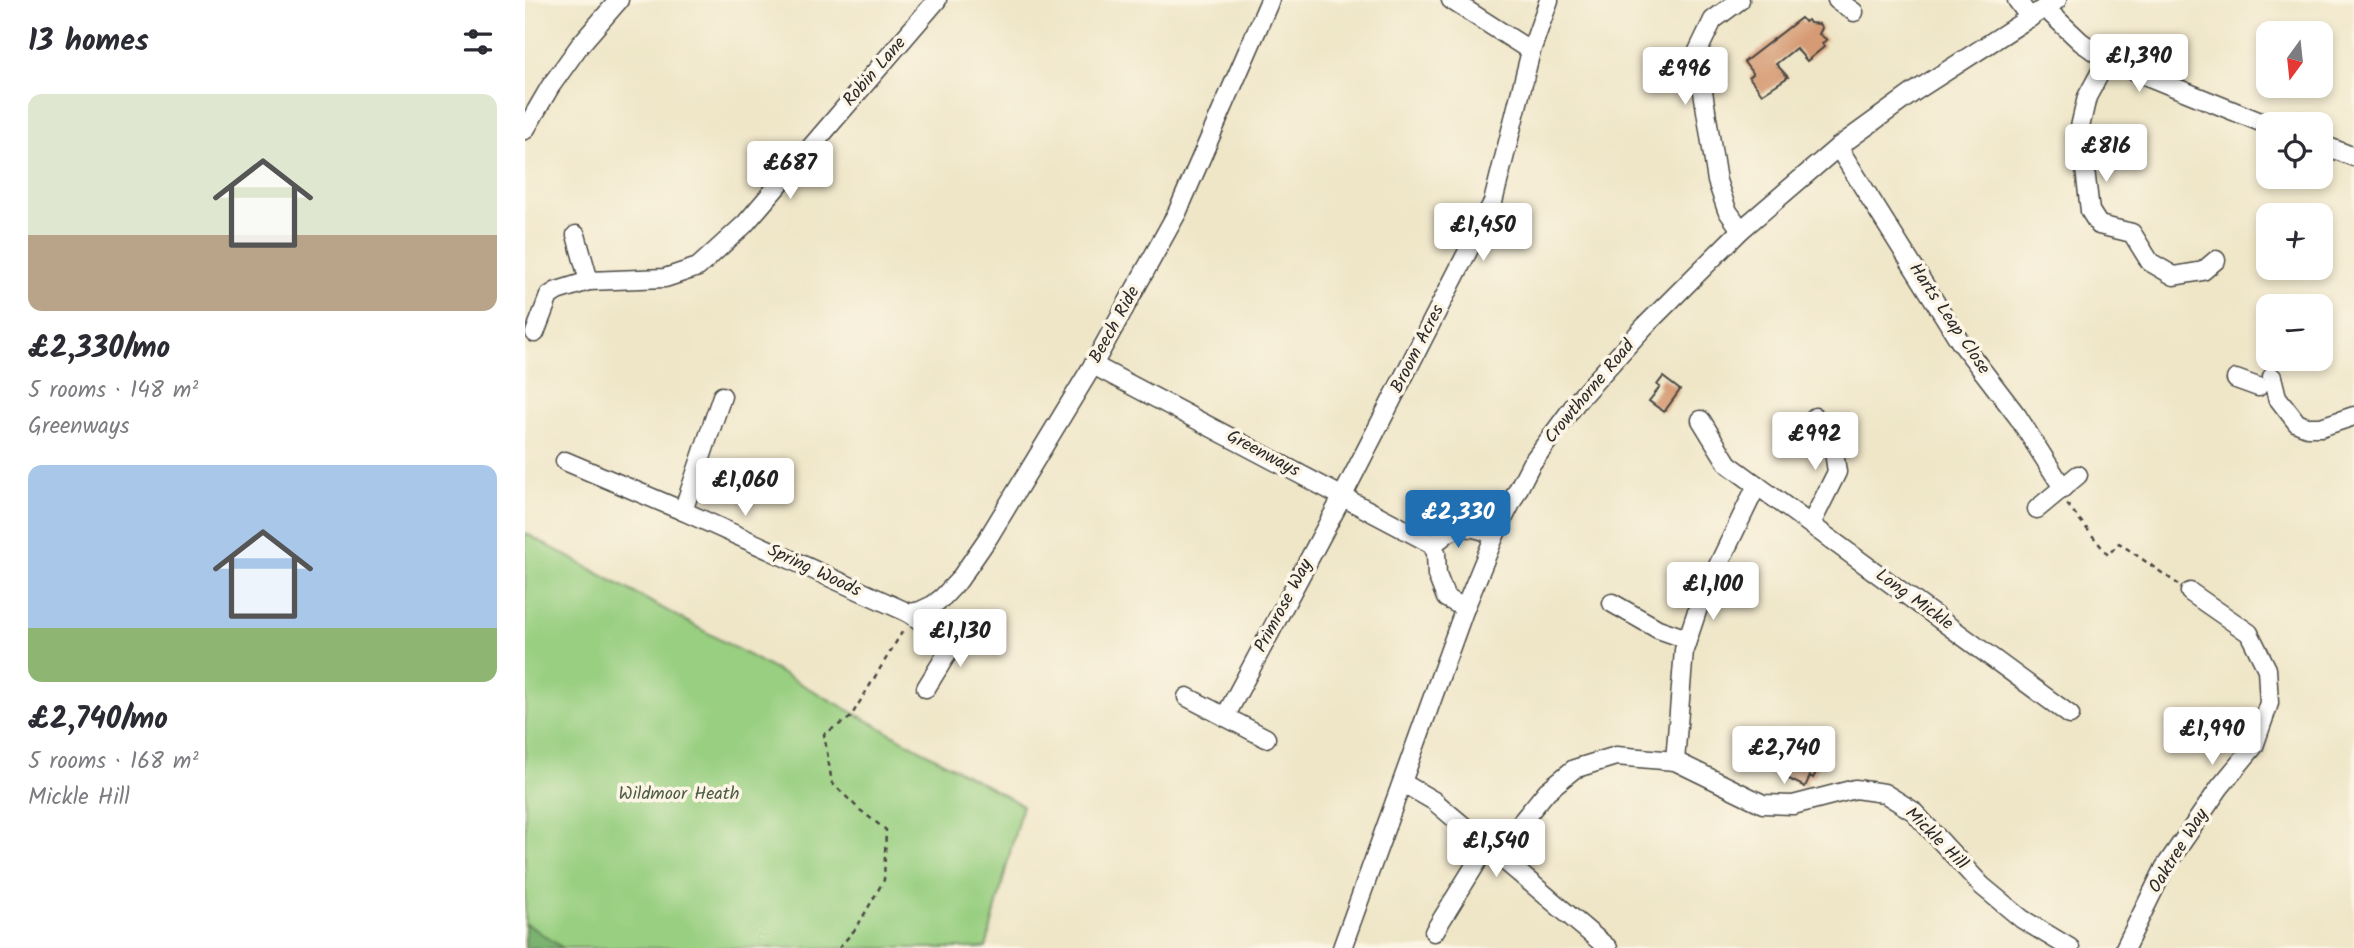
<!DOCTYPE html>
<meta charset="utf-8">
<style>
body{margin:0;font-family:Kalam,sans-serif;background:#f2f2f3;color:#2b2b33;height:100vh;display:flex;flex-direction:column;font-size:26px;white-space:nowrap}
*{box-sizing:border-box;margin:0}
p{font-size:23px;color:#7c7c81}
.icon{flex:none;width:38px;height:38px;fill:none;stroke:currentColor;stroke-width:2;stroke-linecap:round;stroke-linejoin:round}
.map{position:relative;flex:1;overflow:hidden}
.side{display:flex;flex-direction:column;background:#fff;width:525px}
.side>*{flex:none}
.needle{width:46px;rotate:195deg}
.controls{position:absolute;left:1731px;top:21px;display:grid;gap:14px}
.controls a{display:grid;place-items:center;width:77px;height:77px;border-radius:14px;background:#fff;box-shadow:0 4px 10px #0003;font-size:35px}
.price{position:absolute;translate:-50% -60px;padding:0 16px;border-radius:7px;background:#fff;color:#222;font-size:23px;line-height:46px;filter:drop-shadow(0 2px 4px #0008)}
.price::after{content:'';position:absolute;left:50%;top:42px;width:21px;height:16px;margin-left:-10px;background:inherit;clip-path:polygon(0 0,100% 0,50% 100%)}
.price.selected{background:#1f6fb2;color:#fff}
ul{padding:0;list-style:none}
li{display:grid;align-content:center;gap:14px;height:371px;padding:0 28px}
li span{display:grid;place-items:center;height:217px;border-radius:14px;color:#555}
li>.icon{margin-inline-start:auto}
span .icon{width:126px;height:126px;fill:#fffc;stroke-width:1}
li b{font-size:30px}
h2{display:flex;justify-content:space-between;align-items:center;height:84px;padding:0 28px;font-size:30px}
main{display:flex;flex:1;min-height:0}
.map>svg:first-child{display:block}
</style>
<main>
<section class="side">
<h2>13 homes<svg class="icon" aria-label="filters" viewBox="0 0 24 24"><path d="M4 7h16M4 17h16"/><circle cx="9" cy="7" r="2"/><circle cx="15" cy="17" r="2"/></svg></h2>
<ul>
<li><span style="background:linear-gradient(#dfe7d0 65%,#b9a48a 0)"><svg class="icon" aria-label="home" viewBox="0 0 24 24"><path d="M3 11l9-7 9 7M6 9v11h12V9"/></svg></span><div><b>£2,330/mo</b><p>5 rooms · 148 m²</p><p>Greenways</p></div></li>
<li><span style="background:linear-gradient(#a9c7e8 75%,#8fb573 0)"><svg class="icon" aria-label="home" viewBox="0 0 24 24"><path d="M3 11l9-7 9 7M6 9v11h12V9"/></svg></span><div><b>£2,740/mo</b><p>5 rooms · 168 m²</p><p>Mickle Hill</p></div></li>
</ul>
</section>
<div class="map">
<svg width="1829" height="948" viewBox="0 0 1829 948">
<rect width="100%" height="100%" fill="#fcf5e5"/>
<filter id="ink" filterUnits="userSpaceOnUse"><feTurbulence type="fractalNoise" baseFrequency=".0143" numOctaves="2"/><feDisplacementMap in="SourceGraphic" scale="14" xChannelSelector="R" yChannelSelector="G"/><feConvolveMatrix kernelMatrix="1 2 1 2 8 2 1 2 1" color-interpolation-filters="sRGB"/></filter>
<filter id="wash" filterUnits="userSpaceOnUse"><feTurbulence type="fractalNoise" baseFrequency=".00686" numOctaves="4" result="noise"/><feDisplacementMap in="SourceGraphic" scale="28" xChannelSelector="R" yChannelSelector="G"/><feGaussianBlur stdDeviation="1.57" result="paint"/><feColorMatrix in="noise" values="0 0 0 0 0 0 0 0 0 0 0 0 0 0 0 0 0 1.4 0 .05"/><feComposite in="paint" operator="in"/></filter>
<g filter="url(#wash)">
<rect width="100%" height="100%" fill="#efe6c8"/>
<path fill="#99cf81" stroke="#627d56" stroke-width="2" d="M0 533 497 805 461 948H0Z"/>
<path fill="#7ab26f" stroke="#526e4d" stroke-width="2" d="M0 924 3 925 38 948H0Z"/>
<g id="blocks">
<g fill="#d69b75">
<path d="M1276 18 1279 22 1283 20 1285 23 1294 24 1297 28 1294 34 1302 40 1297 43 1299 47 1282 61 1271 48 1251 64 1263 77 1237 94 1224 77 1228 74 1219 62Z"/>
<path d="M1138 377 1155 390 1139 412 1124 401 1135 387 1132 385Z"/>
<path d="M1277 756 1295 766 1288 778 1285 776 1280 787 1260 777 1262 774 1257 771 1263 760 1272 765Z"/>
</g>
</g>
</g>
<g filter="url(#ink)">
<use href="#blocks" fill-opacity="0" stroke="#484743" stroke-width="2"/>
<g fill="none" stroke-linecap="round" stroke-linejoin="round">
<defs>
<g id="minor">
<path d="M926 0 1006 51"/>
<path d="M1215 0 1188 20 1172 53 1192 181 1202 210 1216 230"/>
<path d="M1312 0 1329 12"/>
<path d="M1492 0 1505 18"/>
<path d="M1520 8 1556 42 1582 60 1743 125"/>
<path d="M1582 60 1562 97 1555 127 1565 211 1574 225 1607 233 1625 262 1649 276 1678 271 1691 260"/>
<path d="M0 130 25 87 55 45 94 0"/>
<path d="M1796 144 1829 157"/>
<path d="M1313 147 1434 340 1493 417 1538 488"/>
<path d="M51 235 64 281"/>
<path d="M10 333 24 296 32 291 64 281 140 278 173 267 220 224 412 0"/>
<path d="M568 365 907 544 911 553 912 575 921 598 940 608"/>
<path d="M1747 377 1752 397 1772 423 1782 427H1796L1829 416"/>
<path d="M1711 379 1733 387"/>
<path d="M1176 420 1203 464 1545 715"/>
<path d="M40 461 158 511 384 613C400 623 415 636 422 654"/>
<path d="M1512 509 1553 475"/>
<path d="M158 511 197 396"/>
<path d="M1286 524 1312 472 1308 445 1290 417"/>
<path d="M907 544C914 541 919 535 926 531 942 524 955 529 970 535"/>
<path d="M1087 603 1133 629 1162 639"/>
<path d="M384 613 395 611 408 605 418 597 434 580 463 538 568 365 652 213 745 0"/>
<path d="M401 688 436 631"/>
<path d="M662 697 741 738"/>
<path d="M700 717 814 503 968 202 1006 51 1024 0"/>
<path d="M1150 761 1159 650 1174 605 1232 485"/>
<path d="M878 783 909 801 1083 948"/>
<path d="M971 853 1022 791 1049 769 1091 756 1150 761 1238 804 1268 805 1330 789 1359 793 1388 811 1457 886 1497 919 1545 948"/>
<path d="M909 932 962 846"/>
<path d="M817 948 940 608 970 535 1006 464 1054 399 1120 326 1216 230 1313 147 1389 92 1532 0"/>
<path d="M1600 948 1640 867 1695 787 1729 746 1744 703 1742 669 1724 633 1665 592"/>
</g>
</defs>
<use href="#minor" stroke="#484743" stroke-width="21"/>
<g stroke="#484743" stroke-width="2.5" stroke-dasharray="5 5" stroke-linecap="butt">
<path d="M1542 504 1583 555 1594 543 1653 584"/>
<path d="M314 948 332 927 359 880 361 830 335 810 307 783 299 734 325 718 379 629"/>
</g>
<use href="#minor" stroke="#fff" stroke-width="18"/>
</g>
</g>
<g text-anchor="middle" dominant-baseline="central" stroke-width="7" stroke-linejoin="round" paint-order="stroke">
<g font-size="18" fill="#2b2b2b" stroke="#fcf5e5">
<text transform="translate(350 72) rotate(-49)">Robin Lane</text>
<text transform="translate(1424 319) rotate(56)">Harts Leap Close</text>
<text transform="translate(590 325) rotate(-61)">Beech Ride</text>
<text transform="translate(893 349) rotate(-63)">Broom Acres</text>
<text transform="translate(1065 392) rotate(-50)">Crowthorne Road</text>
<text transform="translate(738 454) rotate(28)">Greenways</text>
<text transform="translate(289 571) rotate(25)">Spring Woods</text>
<text transform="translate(1389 600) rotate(36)">Long Mickle</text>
<text transform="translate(759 606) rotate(-62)">Primrose Way</text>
<text transform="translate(1411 839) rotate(45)">Mickle Hill</text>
<text transform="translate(1654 851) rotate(-58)">Oaktree Way</text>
</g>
<g font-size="18" fill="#4c5c45" stroke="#fcf5e5">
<text x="154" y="794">Wildmoor Heath</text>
</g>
</g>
</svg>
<div class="controls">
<a><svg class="needle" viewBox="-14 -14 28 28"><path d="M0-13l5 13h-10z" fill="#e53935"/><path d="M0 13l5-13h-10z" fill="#7c7c81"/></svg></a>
<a><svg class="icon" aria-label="locate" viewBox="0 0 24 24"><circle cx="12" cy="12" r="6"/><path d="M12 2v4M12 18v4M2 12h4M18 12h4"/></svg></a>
<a>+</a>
<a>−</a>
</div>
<b class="price" style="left:1614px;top:94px">£1,390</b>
<b class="price" style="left:1160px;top:107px">£996</b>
<b class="price" style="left:1581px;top:184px">£816</b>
<b class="price" style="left:265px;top:201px">£687</b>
<b class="price" style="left:958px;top:263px">£1,450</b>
<b class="price" style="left:1290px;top:472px">£992</b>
<b class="price" style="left:220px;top:518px">£1,060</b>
<b class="price selected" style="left:933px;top:550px">£2,330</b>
<b class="price" style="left:1188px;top:622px">£1,100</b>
<b class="price" style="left:435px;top:669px">£1,130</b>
<b class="price" style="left:1687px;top:767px">£1,990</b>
<b class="price" style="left:1259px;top:786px">£2,740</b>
<b class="price" style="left:971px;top:879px">£1,540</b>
</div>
</main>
